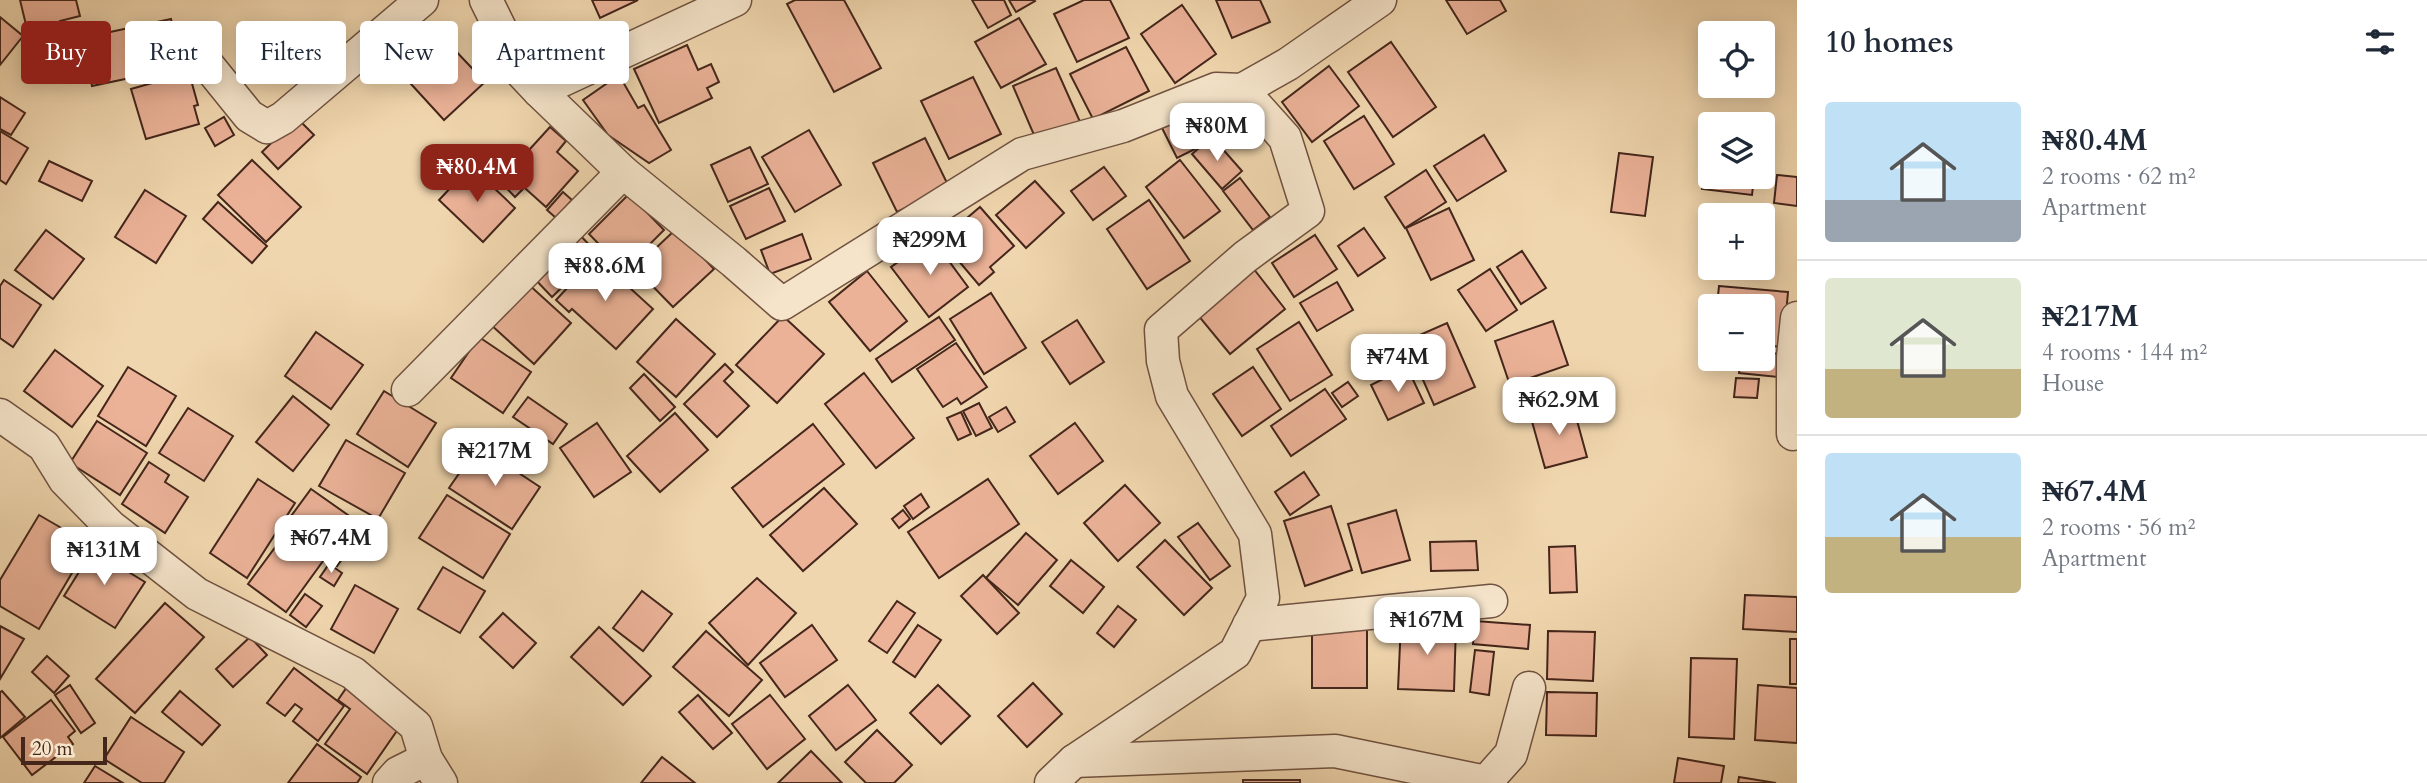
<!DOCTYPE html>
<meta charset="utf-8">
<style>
body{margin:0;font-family:Cardo,serif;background:#f6f6f7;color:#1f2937;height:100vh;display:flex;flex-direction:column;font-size:26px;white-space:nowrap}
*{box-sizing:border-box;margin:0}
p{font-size:23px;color:#747a83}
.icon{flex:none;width:38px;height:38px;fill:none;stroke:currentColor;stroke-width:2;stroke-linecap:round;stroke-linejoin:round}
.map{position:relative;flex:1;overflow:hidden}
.drawer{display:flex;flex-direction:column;background:#fff;width:630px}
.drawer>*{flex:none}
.guide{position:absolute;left:21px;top:21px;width:665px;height:63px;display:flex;gap:14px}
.controls{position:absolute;left:1698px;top:21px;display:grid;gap:14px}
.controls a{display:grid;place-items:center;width:77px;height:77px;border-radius:7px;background:#fff;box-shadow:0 4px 18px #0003;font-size:35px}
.scale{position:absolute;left:21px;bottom:18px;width:86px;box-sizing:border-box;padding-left:7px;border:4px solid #44261b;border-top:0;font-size:19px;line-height:24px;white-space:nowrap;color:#44261b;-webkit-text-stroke:5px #f5e4ca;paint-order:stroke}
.price{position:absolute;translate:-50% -60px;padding:0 16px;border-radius:14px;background:#fff;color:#222;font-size:23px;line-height:46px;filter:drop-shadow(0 2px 4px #0008)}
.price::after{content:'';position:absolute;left:50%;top:42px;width:21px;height:16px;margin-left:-10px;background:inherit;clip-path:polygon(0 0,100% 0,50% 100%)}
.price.active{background:#8f2418;color:#fff}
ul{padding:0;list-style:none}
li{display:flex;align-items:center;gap:21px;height:175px;padding:0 28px}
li+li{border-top:2px solid #e0e1e3}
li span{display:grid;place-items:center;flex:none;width:196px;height:140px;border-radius:7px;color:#555}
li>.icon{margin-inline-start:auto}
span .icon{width:84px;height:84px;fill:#fffc;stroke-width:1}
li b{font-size:30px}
h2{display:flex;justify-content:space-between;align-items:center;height:84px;padding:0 28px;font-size:30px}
.chip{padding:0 24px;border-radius:7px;background:#fff;box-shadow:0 4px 18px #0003;font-size:24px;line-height:63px}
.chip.active{background:#8f2418;color:#fff}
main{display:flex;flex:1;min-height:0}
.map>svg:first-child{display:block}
</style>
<main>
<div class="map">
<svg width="1797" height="783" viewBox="0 0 1797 783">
<rect width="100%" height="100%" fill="#f0d6ae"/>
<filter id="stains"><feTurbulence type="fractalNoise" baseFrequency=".00286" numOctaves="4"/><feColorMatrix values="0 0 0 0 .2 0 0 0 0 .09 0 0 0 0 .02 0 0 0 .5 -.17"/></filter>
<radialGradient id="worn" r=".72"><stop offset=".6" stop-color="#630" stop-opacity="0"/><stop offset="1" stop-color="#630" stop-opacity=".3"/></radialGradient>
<g fill="#ebb298" stroke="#44261b" stroke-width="2">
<path d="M20 0H76L80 16 60 21 62 30 43 34 40 26 27 29Z"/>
<path d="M592 0H638L600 18Z"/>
<path d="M795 0H844L881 68 834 92 787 4Z"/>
<path d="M972 0H1004L1011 15 988 28Z"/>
<path d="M1009 0H1034L1035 1 1016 12Z"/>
<path d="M1084 0H1110L1129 38 1077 62 1054 14Z"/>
<path d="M1216 0H1260L1270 22 1232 38Z"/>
<path d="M1446 0H1500L1506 11 1467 34Z"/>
<path d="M1182 5 1216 54 1175 83 1141 34Z"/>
<path d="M0 17 23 36 0 65Z"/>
<path d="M1019 18 1046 64 1001 88 975 42Z"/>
<path d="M171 19 182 67 92 86 82 38Z"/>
<path d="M1391 42 1436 107 1393 137 1348 72Z"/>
<path d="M687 45 698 70 711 64 719 82 707 88 712 98 659 123 634 69Z"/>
<path d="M452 47 485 82 444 120 411 84Z"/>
<path d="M1126 47 1149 91 1093 119 1070 74Z"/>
<path d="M1329 66 1359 106 1312 142 1282 102Z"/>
<path d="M1056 68 1081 124 1037 142 1013 86Z"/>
<path d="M184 74 187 82 191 80 198 105 194 106 199 124 146 139 131 89Z"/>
<path d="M619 75 638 108 644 105 671 150 649 163 608 135 583 100Z"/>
<path d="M973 77 1001 134 949 159 921 101Z"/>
<path d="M0 97 25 113 11 135 0 129Z"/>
<path d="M1217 99 1229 121 1195 139 1199 147 1177 158 1162 128Z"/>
<path d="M1364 116 1394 164 1354 189 1324 141Z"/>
<path d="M224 117 234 135 215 146 205 128Z"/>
<path d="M297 118 314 135 278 169 262 152Z"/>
<path d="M550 127 566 141 557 152 578 171 546 207 508 173Z"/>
<path d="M809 130 841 185 795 212 762 157Z"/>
<path d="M0 131 28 148 6 184 0 180Z"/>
<path d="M1484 135 1506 171 1457 201 1434 166Z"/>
<path d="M1212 137 1242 171 1222 189 1192 154Z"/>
<path d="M1708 137H1710V177H1754L1752 195 1702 189Z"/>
<path d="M925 138 949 187 897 212 873 163Z"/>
<path d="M750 147 768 184 728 202 711 165Z"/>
<path d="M1619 153 1653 157 1645 216 1611 212Z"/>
<path d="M252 160 301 207 266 242 218 195Z"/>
<path d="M1180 160 1220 211 1184 238 1146 187Z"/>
<path d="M49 161 92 181 82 201 39 181Z"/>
<path d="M471 166 515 208 483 242 439 200Z"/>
<path d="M1104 167 1126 196 1093 220 1071 191Z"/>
<path d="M1426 170 1446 202 1405 228 1385 197Z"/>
<path d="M505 172 523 189 515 197 498 179Z"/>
<path d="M1777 175 1797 177V206L1774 203Z"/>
<path d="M1240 178 1270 217 1253 230 1223 191Z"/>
<path d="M1035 181 1064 213 1026 248 996 215Z"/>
<path d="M769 188 785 221 746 239 730 206Z"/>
<path d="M145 190 186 216 156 263 115 237Z"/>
<path d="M563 192 572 200 556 218 547 210Z"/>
<path d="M629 194 664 230 624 270 589 234Z"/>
<path d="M1149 200 1190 261 1147 289 1107 229Z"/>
<path d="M218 202 267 246 252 263 203 219Z"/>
<path d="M980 207 1014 246 990 267 994 272 979 285 941 240Z"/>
<path d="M1449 208 1474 260 1431 280 1406 228Z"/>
<path d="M1364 228 1385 258 1358 276 1338 246Z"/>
<path d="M676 229 714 269 673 307 635 268Z"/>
<path d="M46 230 84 259 53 299 15 270Z"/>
<path d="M577 232 597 253 552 297 532 276Z"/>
<path d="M802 234 811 259 770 274 761 250Z"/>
<path d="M1315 235 1337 269 1294 297 1272 263Z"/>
<path d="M932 238 968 287 929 317 891 267Z"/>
<path d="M1522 251 1546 288 1521 304 1497 267Z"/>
<path d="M596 257 653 309 616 349 572 309 569 312 556 300Z"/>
<path d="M1253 268 1285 309 1230 354 1197 314Z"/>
<path d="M1490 269 1517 310 1486 331 1458 290Z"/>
<path d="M867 271 907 321 870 351 829 302Z"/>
<path d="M4 280 41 305 13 347 0 338V286Z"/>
<path d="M1337 282 1353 310 1317 331 1300 303Z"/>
<path d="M527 283 571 323 534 364 490 324Z"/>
<path d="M1719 286 1788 292 1783 347 1762 345V306H1717Z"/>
<path d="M991 293 1026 348 984 374 950 319Z"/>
<path d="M783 316 824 354 777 403 736 365Z"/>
<path d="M939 317 955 340 892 382 876 359Z"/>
<path d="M676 319 715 354 676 397 637 362Z"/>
<path d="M1077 320 1104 362 1070 384 1042 342Z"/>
<path d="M1553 321 1568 365 1510 385 1495 341Z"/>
<path d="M1299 322 1332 375 1290 401 1257 349Z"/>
<path d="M1447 323 1475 387 1434 405 1406 341Z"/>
<path d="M316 332 363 365 331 409 285 376Z"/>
<path d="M479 337 531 372 503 413 451 378Z"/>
<path d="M956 343 987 387 961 404 957 398 943 407 917 369Z"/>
<path d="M55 350 103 386 72 427 24 391Z"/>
<path d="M1762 352 1780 354 1778 377 1739 373 1741 359H1762Z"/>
<path d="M725 364 733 372 724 381 749 406 717 437 684 404Z"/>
<path d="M128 367 176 396 146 446 98 416Z"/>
<path d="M1253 367 1281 409 1242 436 1213 394Z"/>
<path d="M1407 367 1424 403 1388 420 1371 385Z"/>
<path d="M864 373 914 438 876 468 825 404Z"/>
<path d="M644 374 675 407 660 421 630 388Z"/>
<path d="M1736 378 1759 379 1757 398 1734 397Z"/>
<path d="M1348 382 1358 396 1342 407 1332 393Z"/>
<path d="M1325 389 1346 419 1291 456 1271 426Z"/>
<path d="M384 391 436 423 408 467 357 434Z"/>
<path d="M293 396 329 425 293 471 256 442Z"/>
<path d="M528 397 567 424 553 444 513 417Z"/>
<path d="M979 403 992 428 976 436 963 411Z"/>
<path d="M1573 406 1587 457 1545 468 1531 418Z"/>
<path d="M1006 407 1015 422 998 432 989 417Z"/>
<path d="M188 408 233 436 204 481 159 453Z"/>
<path d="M961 412 971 434 958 440 947 418Z"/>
<path d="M675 413 708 450 660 492 627 456Z"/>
<path d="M97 421 147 453 120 495 70 463Z"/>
<path d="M597 423 631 472 594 497 560 448Z"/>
<path d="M1075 423 1103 461 1058 494 1030 456Z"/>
<path d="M813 424 844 464 763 527 732 488Z"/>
<path d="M346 440 405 473 378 519 319 486Z"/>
<path d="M478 446 540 487 512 529 449 488Z"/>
<path d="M149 462 169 475 165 482 188 497 165 533 122 504Z"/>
<path d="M1304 472 1319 495 1290 515 1275 492Z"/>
<path d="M258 479 295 503 247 578 210 553Z"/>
<path d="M988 479 1019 524 939 578 908 532Z"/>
<path d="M1125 485 1160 523 1118 561 1084 523Z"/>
<path d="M824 488 857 524 803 571 770 535Z"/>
<path d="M311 489 365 527 337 566 283 527Z"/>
<path d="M921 494 929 507 913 519 904 506Z"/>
<path d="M447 495 510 534 483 578 419 538Z"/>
<path d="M1331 506 1352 570 1305 586 1284 521Z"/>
<path d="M903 510 910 519 899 528 892 519Z"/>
<path d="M1396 510 1410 560 1362 573 1348 524Z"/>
<path d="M39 515 89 544 39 629 0 606V580Z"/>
<path d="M1198 523 1230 566 1210 580 1178 537Z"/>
<path d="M1026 533 1057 560 1018 605 986 578Z"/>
<path d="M285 534 323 561 286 612 248 584Z"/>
<path d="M99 540 115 550 109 560 145 582 115 628 64 596Z"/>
<path d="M1165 540 1212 588 1184 615 1137 567Z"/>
<path d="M1476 541 1478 570 1431 571 1430 542Z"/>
<path d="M1575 546 1577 592 1550 593 1549 547Z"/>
<path d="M1071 560 1104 587 1083 613 1050 586Z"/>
<path d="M329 564 342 573 334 586 320 577Z"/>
<path d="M443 567 485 591 460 633 418 609Z"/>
<path d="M983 575 1019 613 997 634 961 596Z"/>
<path d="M757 578 796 613 748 665 709 623Z"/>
<path d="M355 585 398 609 374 653 331 629Z"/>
<path d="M642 591 672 614 643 651 613 628Z"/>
<path d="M305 594 322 606 306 627 290 615Z"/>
<path d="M1745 595 1797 597V632L1743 629Z"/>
<path d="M897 601 915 613 887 653 869 641Z"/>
<path d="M165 603 204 637 135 713 96 679Z"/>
<path d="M1118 606 1136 620 1114 647 1097 633Z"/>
<path d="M503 613 536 643 513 668 480 637Z"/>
<rect x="1312" y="620" width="55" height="68"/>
<path d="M1475 621 1530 625 1528 649 1473 644Z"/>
<path d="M1401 622 1456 625 1454 691 1398 689Z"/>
<path d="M812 625 837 660 785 697 760 663Z"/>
<path d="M918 625 941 640 915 677 893 662Z"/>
<path d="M0 626 24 639 0 679Z"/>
<path d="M599 627 651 676 623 705 571 657Z"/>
<path d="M706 631 762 680 729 716 673 667Z"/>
<path d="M1548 631 1595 632 1593 681 1547 679Z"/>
<path d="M250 637 267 655 233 687 216 669Z"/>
<rect x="1790" y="639" width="7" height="45"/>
<path d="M1475 650 1494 652 1489 695 1470 692Z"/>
<path d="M47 656 69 676 54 693 32 672Z"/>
<path d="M1691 658 1737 659 1734 739 1689 737Z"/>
<path d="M294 668 344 706 318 741 293 721 302 709 295 704 285 716 267 703Z"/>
<path d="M1033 683 1062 714 1027 747 998 716Z"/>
<path d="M349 684 403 722 367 774 325 744 350 709 338 700Z"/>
<path d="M70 685 95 723 81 733 55 695Z"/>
<path d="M848 685 876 720 836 750 809 716Z"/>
<path d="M938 685 970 716 941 744 910 713Z"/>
<path d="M1758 685 1797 688V743L1755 740Z"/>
<path d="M2 691 25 717 0 738V692Z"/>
<path d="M180 691 220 725 202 745 162 712Z"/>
<path d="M1547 692 1597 693 1596 736 1546 735Z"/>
<path d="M698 695 732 733 713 749 679 712Z"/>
<path d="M770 695 805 739 767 769 732 724Z"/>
<path d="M51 700 75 731 68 737 73 744 32 775 3 737Z"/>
<path d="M131 717 184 752 164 783H142L104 759Z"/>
<path d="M877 730 912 765 894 783H866L845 762Z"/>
<path d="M317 744 361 777 357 783H288Z"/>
<path d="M811 751 842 783H778Z"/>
<path d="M662 757 695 783H641Z"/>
<path d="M1678 758 1724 766 1721 783H1674Z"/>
<path d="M95 766 123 783H84Z"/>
<path d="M1739 777 1776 783H1738Z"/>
<rect x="1243" y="780" width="57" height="3"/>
</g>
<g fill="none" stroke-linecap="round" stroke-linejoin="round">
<defs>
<g id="street">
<path d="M486 0 522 73 539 91 623 172 734 262 782 304 1022 154 1123 126 1216 89 1242 90 1288 64 1380 0"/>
<path d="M198 53 249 116 267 127 283 118 422 0"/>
<path d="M539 91 735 0"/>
<path d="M408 390 623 172"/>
<path d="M0 415 44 446 65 480 110 526 197 594 353 673 416 726 426 759 441 783"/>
<path d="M1793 434V357L1797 318"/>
<path d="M1249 625 1491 601"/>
<path d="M1074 761 1335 751 1486 782 1511 754 1529 688"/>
<path d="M389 783 398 773 426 759"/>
<path d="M1051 783 1074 761 1235 653 1263 598 1255 534 1172 396 1163 361 1161 330 1245 257 1308 211 1285 138 1242 90"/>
</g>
</defs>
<use href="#street" stroke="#6f5240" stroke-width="35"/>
<use href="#street" stroke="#f5e4ca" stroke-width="32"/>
</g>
<rect width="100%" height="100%" filter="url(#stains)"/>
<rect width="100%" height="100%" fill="url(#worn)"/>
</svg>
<div class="controls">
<a><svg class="icon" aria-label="locate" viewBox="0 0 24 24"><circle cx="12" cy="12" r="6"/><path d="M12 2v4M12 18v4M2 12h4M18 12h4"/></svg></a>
<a><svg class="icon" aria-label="layers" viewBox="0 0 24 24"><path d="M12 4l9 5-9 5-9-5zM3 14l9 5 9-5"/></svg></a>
<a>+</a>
<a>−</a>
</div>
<div class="scale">20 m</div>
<b class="price" style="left:1217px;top:163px">₦80M</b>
<b class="price active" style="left:477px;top:204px">₦80.4M</b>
<b class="price" style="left:930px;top:277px">₦299M</b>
<b class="price" style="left:605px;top:303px">₦88.6M</b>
<b class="price" style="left:1398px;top:394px">₦74M</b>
<b class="price" style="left:1559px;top:437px">₦62.9M</b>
<b class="price" style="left:495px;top:488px">₦217M</b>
<b class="price" style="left:331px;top:575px">₦67.4M</b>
<b class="price" style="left:104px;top:587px">₦131M</b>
<b class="price" style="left:1427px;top:657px">₦167M</b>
<div class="guide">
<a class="chip active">Buy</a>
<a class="chip">Rent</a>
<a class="chip">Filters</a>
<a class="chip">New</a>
<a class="chip">Apartment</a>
</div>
</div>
<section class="drawer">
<h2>10 homes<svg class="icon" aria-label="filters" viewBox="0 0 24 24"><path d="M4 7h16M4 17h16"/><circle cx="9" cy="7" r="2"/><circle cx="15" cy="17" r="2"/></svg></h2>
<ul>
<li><span style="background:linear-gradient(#bfe0f5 70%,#9aa5b1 0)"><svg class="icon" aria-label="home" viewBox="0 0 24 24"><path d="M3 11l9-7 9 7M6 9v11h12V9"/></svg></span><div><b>₦80.4M</b><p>2 rooms · 62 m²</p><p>Apartment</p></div></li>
<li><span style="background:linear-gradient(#dfe7d0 65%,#c2b280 0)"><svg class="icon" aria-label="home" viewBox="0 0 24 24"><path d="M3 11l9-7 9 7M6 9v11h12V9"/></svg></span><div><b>₦217M</b><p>4 rooms · 144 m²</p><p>House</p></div></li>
<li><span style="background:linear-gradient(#bfe0f5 60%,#c2b280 0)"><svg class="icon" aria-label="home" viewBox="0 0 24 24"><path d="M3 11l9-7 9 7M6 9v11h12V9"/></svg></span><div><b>₦67.4M</b><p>2 rooms · 56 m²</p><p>Apartment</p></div></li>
</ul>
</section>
</main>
